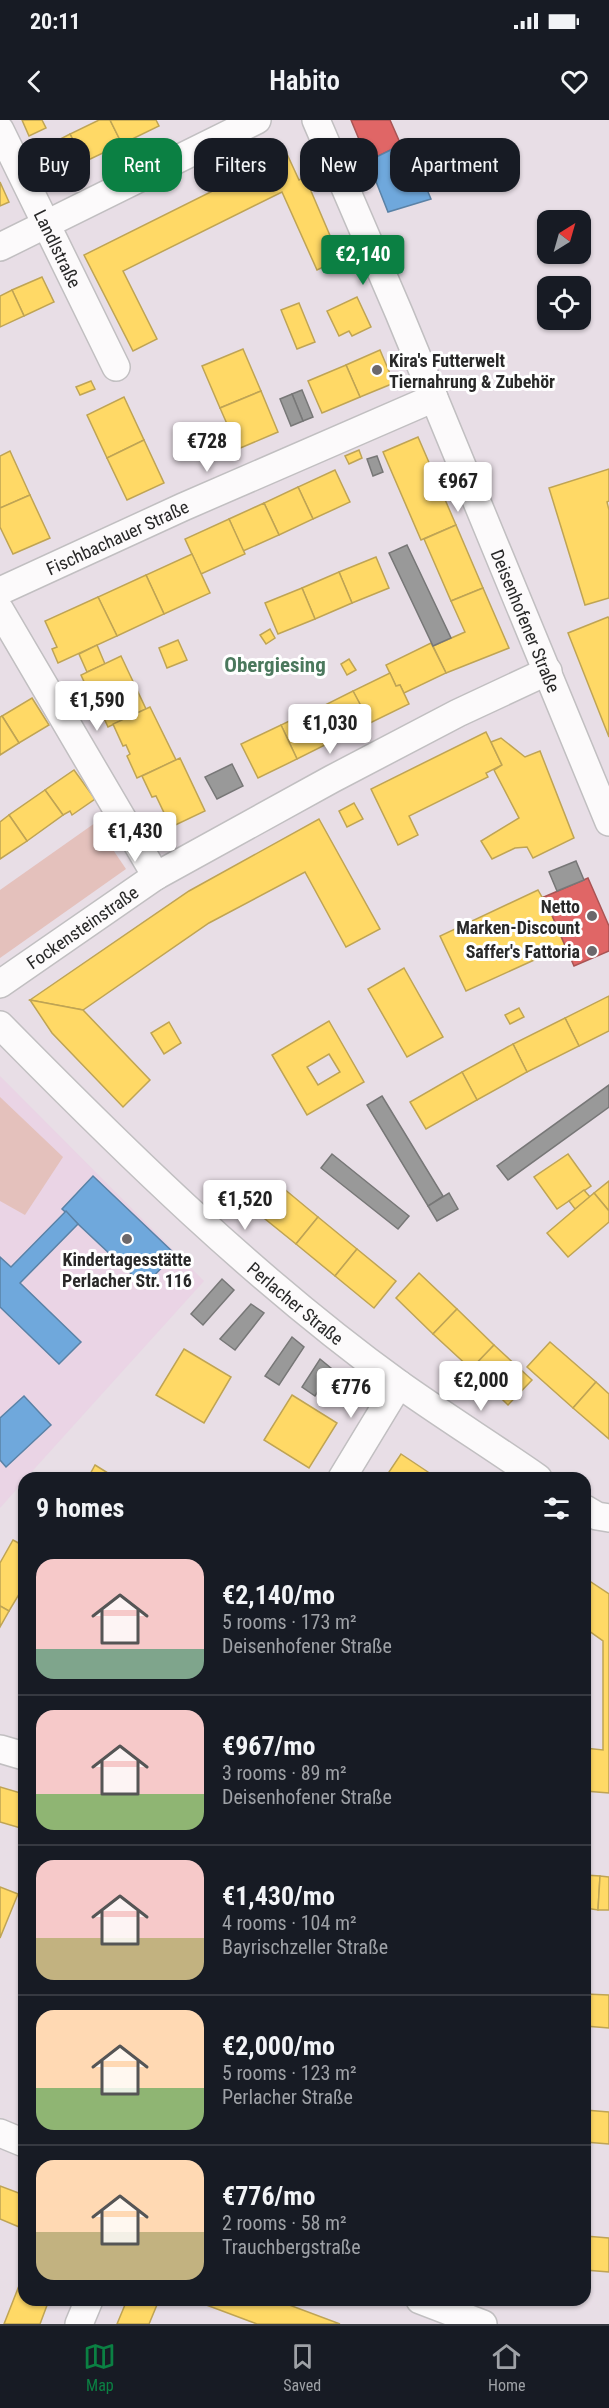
<!DOCTYPE html>
<meta charset="utf-8">
<style>
body{margin:0;font-family:"Roboto Condensed",sans-serif;background:#242831;color:#f1f3f6;height:100vh;display:flex;flex-direction:column;font-size:22px;white-space:nowrap}
*{box-sizing:border-box;margin:0}
p{font-size:20px;color:#9ea1a6}
.icon{flex:none;width:33px;height:33px;fill:none;stroke:currentColor;stroke-width:2;stroke-linecap:round;stroke-linejoin:round}
.map{position:relative;flex:1;overflow:hidden}
.details{position:absolute;left:18px;top:1352px;width:573px;height:834px;display:flex;flex-direction:column;background:#171b24;border-radius:18px;box-shadow:0 2px 4px #0004}
.details>*{flex:none}
.hud{position:absolute;left:18px;top:18px;width:573px;height:54px;display:flex;gap:12px}
.needle{width:39px;rotate:37deg}
.tools{position:absolute;left:537px;top:90px;display:grid;gap:12px}
.tools a{display:grid;place-items:center;width:54px;height:54px;border-radius:12px;background:#171b24;box-shadow:0 2px 4px #0004;font-size:30px}
.price{position:absolute;translate:-50% -51px;padding:0 14px;border-radius:6px;background:#fff;color:#222;font-size:20px;line-height:39px;filter:drop-shadow(0 2px 3px #0008)}
.price::after{content:'';position:absolute;left:50%;top:36px;width:18px;height:14px;margin-left:-9px;background:inherit;clip-path:polygon(0 0,100% 0,50% 100%)}
.price.on{background:#0b8043;color:#fff}
ul{padding:0;list-style:none}
li{display:flex;align-items:center;gap:18px;height:150px;padding:0 18px}
li+li{border-top:2px solid #363941}
li span{display:grid;place-items:center;flex:none;width:168px;height:120px;border-radius:18px;color:#555}
li>.icon{margin-inline-start:auto}
span .icon{width:72px;height:72px;fill:#fffc;stroke-width:1}
li b{font-size:26px}
h2{display:flex;justify-content:space-between;align-items:center;height:72px;padding:0 18px;font-size:26px}
.tag{padding:0 21px;border-radius:18px;background:#171b24;box-shadow:0 2px 4px #0004;font-size:21px;line-height:54px}
.tag.on{background:#0b8043;color:#fff}
.status{display:flex;justify-content:space-between;align-items:center;height:42px;padding:0 30px;background:#171b24;direction:ltr}
.status svg{height:16px;fill:currentColor}
header{display:flex;justify-content:space-between;align-items:center;height:78px;padding:0 18px;background:#171b24;font-size:27px;font-weight:600}
.menu{display:flex;justify-content:space-around;align-items:center;height:84px;border-top:2px solid #363941;background:#171b24;font-size:16px;color:#9ea1a6}
.menu a{display:grid;justify-items:center;gap:3px}
.menu .on{color:#0b8043}
.map>svg:first-child{display:block}
</style>
<div class="status"><b>20:11</b><svg viewBox="0 0 49 12"><path d="M0 12V9h3v3zM5 12V6h3v6zM10 12V3h3v9zM15 12V0h3v12zM26 1h20v11H26zM47 4h2v5h-2z"/></svg></div>
<header><svg class="icon" aria-label="back" viewBox="0 0 24 24"><path d="M15 5l-7 7 7 7"/></svg>Habito<svg class="icon" aria-label="heart" viewBox="0 0 24 24"><path d="M12 20l-8-8c-3-5 5-10 8-4 3-6 11-1 8 4z"/></svg></header>
<div class="map">
<svg width="609" height="2204" viewBox="0 0 609 2204">
<rect width="100%" height="100%" fill="#e8dee6"/>
<path fill="#ead4e5" d="M0 956 204 1161 27 1357 24 1358V1361L0 1388Z"/>
<g fill="#e4c1bc">
<path d="M95 703 126 749 0 838V770Z"/>
<path d="M0 977 63 1037 25 1095 0 1081Z"/>
</g>
<g fill="#ffd966" stroke="#bfa454" stroke-width="1.5" fill-rule="evenodd">
<path d="M22 0H42L46 8 29 16Z"/>
<path d="M99 0H110L122 24 84 42 70 14Z"/>
<path d="M110 0H156L159 6 122 24Z"/>
<path d="M70 14 84 42 47 61 33 33Z"/>
<path d="M287 34 299 60 305 57 340 139 317 150 282 72 123 151 157 219 133 231 84 135Z"/>
<path d="M0 62 9 82 0 86Z"/>
<path d="M42 157 54 182 24 196 12 170Z"/>
<path d="M12 170 24 196 0 207V176Z"/>
<path d="M357 177 371 207 352 216 349 211 339 216 327 191Z"/>
<path d="M299 183 315 222 297 229 281 190Z"/>
<path d="M243 229 261 271 220 288 202 246Z"/>
<path d="M380 230 394 263 360 277 346 245Z"/>
<path d="M346 245 360 277 322 293 308 261Z"/>
<path d="M91 261 95 269 80 275 76 267Z"/>
<path d="M261 271 278 312 238 329 220 288Z"/>
<path d="M124 277 144 320 107 338 87 295Z"/>
<path d="M418 317 456 405 421 420 383 332Z"/>
<path d="M144 320 164 363 127 380 107 338Z"/>
<path d="M359 330 362 338 349 344 345 336Z"/>
<path d="M10 331 30 375 0 388V336Z"/>
<path d="M609 349V381L607 382 609 390V478L585 485 549 368Z"/>
<path d="M335 350 350 382 313 399 298 367Z"/>
<path d="M298 367 313 399 279 415 264 383Z"/>
<path d="M30 375 50 418 13 434 0 407V388Z"/>
<path d="M264 383 279 415 243 431 229 399Z"/>
<path d="M229 399 245 434 201 454 185 419Z"/>
<path d="M456 405 483 468 451 481 424 419Z"/>
<path d="M192 434 210 473 164 494 146 455Z"/>
<path d="M376 437 389 468 352 483 339 452Z"/>
<path d="M339 452 352 483 315 499 302 468Z"/>
<path d="M146 455 164 494 117 516 98 477Z"/>
<path d="M302 468 315 499 278 514 265 483Z"/>
<path d="M483 468 509 528 446 553 433 526 465 512 451 481Z"/>
<path d="M98 477 117 516 58 543 52 529 57 527 45 501Z"/>
<path d="M608 497 609 499V617L568 513Z"/>
<path d="M270 509 275 518 266 524 260 515Z"/>
<path d="M178 520 187 540 167 548 159 528Z"/>
<path d="M431 523 446 553 404 573 400 565 396 566 386 545Z"/>
<path d="M97 525 105 544 87 552 79 534Z"/>
<path d="M121 536 146 589 108 607 103 596 107 594 97 574 91 577 81 555Z"/>
<path d="M349 539 356 550 347 555 341 544Z"/>
<path d="M390 553 396 566 400 565 409 584 370 603 353 571Z"/>
<path d="M353 571 370 603 333 621 317 589Z"/>
<path d="M32 578 49 605 19 623 2 596Z"/>
<path d="M150 587 176 640 137 658 127 636 130 634 126 625 123 626 113 604Z"/>
<path d="M316 588 333 621 297 639 281 605Z"/>
<path d="M2 596 19 623 0 635V597Z"/>
<path d="M281 605 297 639 258 658 241 624Z"/>
<path d="M486 612 502 645 486 653 488 657 409 696 418 715 398 725 371 669Z"/>
<path d="M501 618 525 637 540 631 574 718 533 738 527 727 515 728 492 739 481 721 519 698 494 650 502 645 491 622Z"/>
<path d="M180 638 205 691 167 709 162 699 166 697 156 676 152 677 142 656Z"/>
<path d="M74 650 95 679 72 695 70 691 63 695 45 670Z"/>
<path d="M45 670 63 695 27 721 9 695Z"/>
<path d="M354 683 363 699 347 707 339 691Z"/>
<path d="M9 695 27 721 0 739V702Z"/>
<path d="M319 699 380 809 346 827 305 752 209 803 83 890 30 880 189 771Z"/>
<path d="M538 770 542 777H544L565 826 466 871 440 816Z"/>
<path d="M404 848 443 917 407 937 368 869Z"/>
<path d="M609 876V911L579 926 565 898Z"/>
<path d="M30 880 83 890 150 960 123 987 52 913Z"/>
<path d="M519 888 524 897 510 904 505 895Z"/>
<path d="M565 898 579 926 527 952 513 924Z"/>
<path d="M329 901 364 962 307 995 272 935ZM329 934 340 952 318 965 307 947Z"/>
<path d="M169 902 181 923 164 934 151 913Z"/>
<path d="M513 924 527 952 477 980 462 952Z"/>
<path d="M462 952 477 980 426 1009 410 982Z"/>
<path d="M568 1034 591 1066 557 1089 534 1057Z"/>
<path d="M609 1061V1091L594 1073Z"/>
<path d="M277 1063 318 1097 296 1124 254 1090Z"/>
<path d="M584 1070 590 1077 575 1089 569 1081Z"/>
<path d="M594 1073 609 1091V1102L568 1137 547 1113Z"/>
<path d="M318 1097 357 1129 335 1156 296 1124Z"/>
<path d="M357 1129 396 1161 374 1188 335 1156Z"/>
<path d="M419 1153 457 1189 433 1214 396 1178Z"/>
<path d="M457 1189 494 1225 471 1249 433 1214Z"/>
<path d="M550 1222 596 1262 573 1288 527 1247Z"/>
<path d="M494 1225 532 1260 508 1285 471 1249Z"/>
<path d="M184 1229 231 1257 204 1303 156 1275Z"/>
<path d="M596 1262 609 1274V1319L573 1288Z"/>
<path d="M292 1275 337 1303 309 1348 264 1320Z"/>
<path d="M401 1334 431 1354 436 1358H385Z"/>
<path d="M95 1345 116 1358H88Z"/>
<path d="M13 1420 24 1426V1466L9 1491 0 1486V1443Z"/>
<path d="M585 1458 609 1474V1673L585 1671V1628L603 1630V1521L585 1508Z"/>
<path d="M0 1486 9 1491 0 1507Z"/>
<path d="M0 1667 24 1674V1709L0 1702Z"/>
<path d="M585 1755 600 1756 598 1790 585 1788Z"/>
<path d="M600 1756 609 1757V1790H598Z"/>
<path d="M0 1767 18 1774 0 1818Z"/>
<path d="M585 1874 609 1875V1908L585 1906Z"/>
<path d="M585 1990 609 1992V2024L585 2022Z"/>
<path d="M0 2066 24 2075V2109L0 2099Z"/>
<path d="M585 2116 609 2118V2152L585 2150Z"/>
<path d="M24 2153V2180H49L40 2204H4Z"/>
<path d="M127 2180H159L149 2204H117Z"/>
<path d="M193 2180H276L340 2204H257Z"/>
</g>
<g fill="#e06666" stroke="#a95454" stroke-width="1.5">
<path d="M351 0H390L401 25 368 41Z"/>
<path d="M588 758 609 806V831L574 846 544 777Z"/>
</g>
<g fill="#6fa8dc" stroke="#5a82a6" stroke-width="1.5">
<path d="M407 22 431 79 388 92 368 41Z"/>
<path d="M93 1056 175 1134 144 1166 62 1089Z"/>
<path d="M66 1091 78 1104 20 1163 81 1222 59 1244 0 1187V1137L11 1147Z"/>
<path d="M24 1276 51 1305 6 1347 0 1340V1298Z"/>
</g>
<g fill="#999" stroke="#777" stroke-width="1.5">
<path d="M302 270 313 297 303 301 292 274Z"/>
<path d="M292 274 303 301 291 306 280 279Z"/>
<path d="M377 336 383 352 373 356 367 339Z"/>
<path d="M407 425 451 518 433 526 389 433Z"/>
<path d="M232 644 243 666 217 679 205 657Z"/>
<path d="M576 741 584 760 557 771 549 752Z"/>
<path d="M609 965V987L508 1060 497 1046Z"/>
<path d="M382 976 443 1076 428 1086 367 985Z"/>
<path d="M332 1034 409 1096 398 1109 321 1048Z"/>
<path d="M449 1073 458 1089 437 1101 428 1086Z"/>
<path d="M222 1159 234 1170 203 1205 191 1194Z"/>
<path d="M251 1184 264 1193 235 1230 220 1219Z"/>
<path d="M292 1217 304 1227 279 1265 265 1256Z"/>
<path d="M320 1239 332 1249 315 1276 302 1267Z"/>
</g>
<g fill="none" stroke-linecap="round" stroke-linejoin="round">
<defs>
<g id="minor">
<path id="s1" d="M316 0 399 193 609 702"/>
<path id="s2" d="M0 10 116 247"/>
<path d="M0 127 257 0"/>
<path id="s3" d="M0 471 183 387 434 278"/>
<path d="M0 490 156 756"/>
<path id="s4" d="M0 864 156 756 332 659 458 593 548 551"/>
<path id="s5" d="M0 905C125 1032 254 1159 399 1264 444 1296 492 1326 538 1358"/>
<path d="M342 1358 399 1264"/>
<path d="M585 1389 597 1396 609 1398"/>
<path d="M0 1629 24 1636"/>
<path d="M0 2013 24 2023"/>
<path d="M420 2180 483 2204"/>
<path d="M79 2204 89 2180"/>
</g>
</defs>
<use href="#minor" stroke="#c1bfc1" stroke-width="30"/>
<use href="#minor" stroke="#fcfafb" stroke-width="27"/>
</g>
<g fill="#6c686b" stroke="#fff" stroke-width="2">
<circle cx="377" cy="250" r="6"/>
<circle cx="592" cy="796" r="6"/>
<circle cx="592" cy="831" r="6"/>
<circle cx="127" cy="1119" r="6"/>
</g>
<g text-anchor="middle" dominant-baseline="central" stroke-width="6" stroke-linejoin="round" paint-order="stroke">
<g font-size="18" fill="#292929" stroke="#fff">
<text stroke="none"><textPath href="#s2" startOffset="132">Landlstraße</textPath></text>
<text stroke="none"><textPath href="#s3" startOffset="129">Fischbachauer Straße</textPath></text>
<text stroke="none"><textPath href="#s1" startOffset="543">Deisenhofener Straße</textPath></text>
<text stroke="none"><textPath href="#s4" startOffset="100">Fockensteinstraße</textPath></text>
<text stroke="none"><textPath href="#s5" startOffset="406">Perlacher Straße</textPath></text>
</g>
<g font-size="18" font-weight="bold" fill="#292929" stroke="#fff" text-anchor="end">
<text x="389" y="240" text-anchor="start">Kira's Futterwelt<tspan x="389" dy="21">Tiernahrung &amp; Zubehör</tspan></text>
<text x="580" y="786">Netto<tspan x="580" dy="21">Marken-Discount</tspan></text>
<text x="580" y="831">Saffer's Fattoria</text>
<text x="127" y="1139" text-anchor="middle">Kindertagesstätte<tspan x="127" dy="21">Perlacher Str. 116</tspan></text>
</g>
<g font-size="21" font-weight="bold" fill="#4b785d" stroke="#fff">
<text x="275" y="545">Obergiesing</text>
</g>
</g>
</svg>
<div class="tools">
<a><svg class="needle" viewBox="-14 -14 28 28"><path d="M0-13l5 13h-10z" fill="#e53935"/><path d="M0 13l5-13h-10z" fill="#9ea1a6"/></svg></a>
<a><svg class="icon" aria-label="locate" viewBox="0 0 24 24"><circle cx="12" cy="12" r="6"/><path d="M12 2v4M12 18v4M2 12h4M18 12h4"/></svg></a>
</div>
<b class="price on" style="left:363px;top:166px">€2,140</b>
<b class="price" style="left:207px;top:353px">€728</b>
<b class="price" style="left:458px;top:393px">€967</b>
<b class="price" style="left:97px;top:612px">€1,590</b>
<b class="price" style="left:330px;top:635px">€1,030</b>
<b class="price" style="left:135px;top:743px">€1,430</b>
<b class="price" style="left:245px;top:1111px">€1,520</b>
<b class="price" style="left:481px;top:1292px">€2,000</b>
<b class="price" style="left:351px;top:1299px">€776</b>
<div class="hud">
<a class="tag">Buy</a>
<a class="tag on">Rent</a>
<a class="tag">Filters</a>
<a class="tag">New</a>
<a class="tag">Apartment</a>
</div>
<section class="details">
<h2>9 homes<svg class="icon" aria-label="filters" viewBox="0 0 24 24"><path d="M4 7h16M4 17h16"/><circle cx="9" cy="7" r="2"/><circle cx="15" cy="17" r="2"/></svg></h2>
<ul>
<li><span style="background:linear-gradient(#f6c9c9 75%,#7fa58c 0)"><svg class="icon" aria-label="home" viewBox="0 0 24 24"><path d="M3 11l9-7 9 7M6 9v11h12V9"/></svg></span><div><b>€2,140/mo</b><p>5 rooms · 173 m²</p><p>Deisenhofener Straße</p></div></li>
<li><span style="background:linear-gradient(#f6c9c9 70%,#8fb573 0)"><svg class="icon" aria-label="home" viewBox="0 0 24 24"><path d="M3 11l9-7 9 7M6 9v11h12V9"/></svg></span><div><b>€967/mo</b><p>3 rooms · 89 m²</p><p>Deisenhofener Straße</p></div></li>
<li><span style="background:linear-gradient(#f6c9c9 65%,#c2b280 0)"><svg class="icon" aria-label="home" viewBox="0 0 24 24"><path d="M3 11l9-7 9 7M6 9v11h12V9"/></svg></span><div><b>€1,430/mo</b><p>4 rooms · 104 m²</p><p>Bayrischzeller Straße</p></div></li>
<li><span style="background:linear-gradient(#ffd9b3 65%,#8fb573 0)"><svg class="icon" aria-label="home" viewBox="0 0 24 24"><path d="M3 11l9-7 9 7M6 9v11h12V9"/></svg></span><div><b>€2,000/mo</b><p>5 rooms · 123 m²</p><p>Perlacher Straße</p></div></li>
<li><span style="background:linear-gradient(#ffd9b3 60%,#c2b280 0)"><svg class="icon" aria-label="home" viewBox="0 0 24 24"><path d="M3 11l9-7 9 7M6 9v11h12V9"/></svg></span><div><b>€776/mo</b><p>2 rooms · 58 m²</p><p>Trauchbergstraße</p></div></li>
</ul>
</section>
</div>
<nav class="menu">
<a class="on"><svg class="icon" aria-label="map" viewBox="0 0 24 24"><path d="M3 6l6-2 6 2 6-2v14l-6 2-6-2-6 2zM9 4v14M15 6v14"/></svg>Map</a>
<a><svg class="icon" aria-label="saved" viewBox="0 0 24 24"><path d="M7 4h10v16l-5-4-5 4z"/></svg>Saved</a>
<a><svg class="icon" aria-label="home" viewBox="0 0 24 24"><path d="M3 11l9-7 9 7M6 9v11h12V9"/></svg>Home</a>
</nav>
